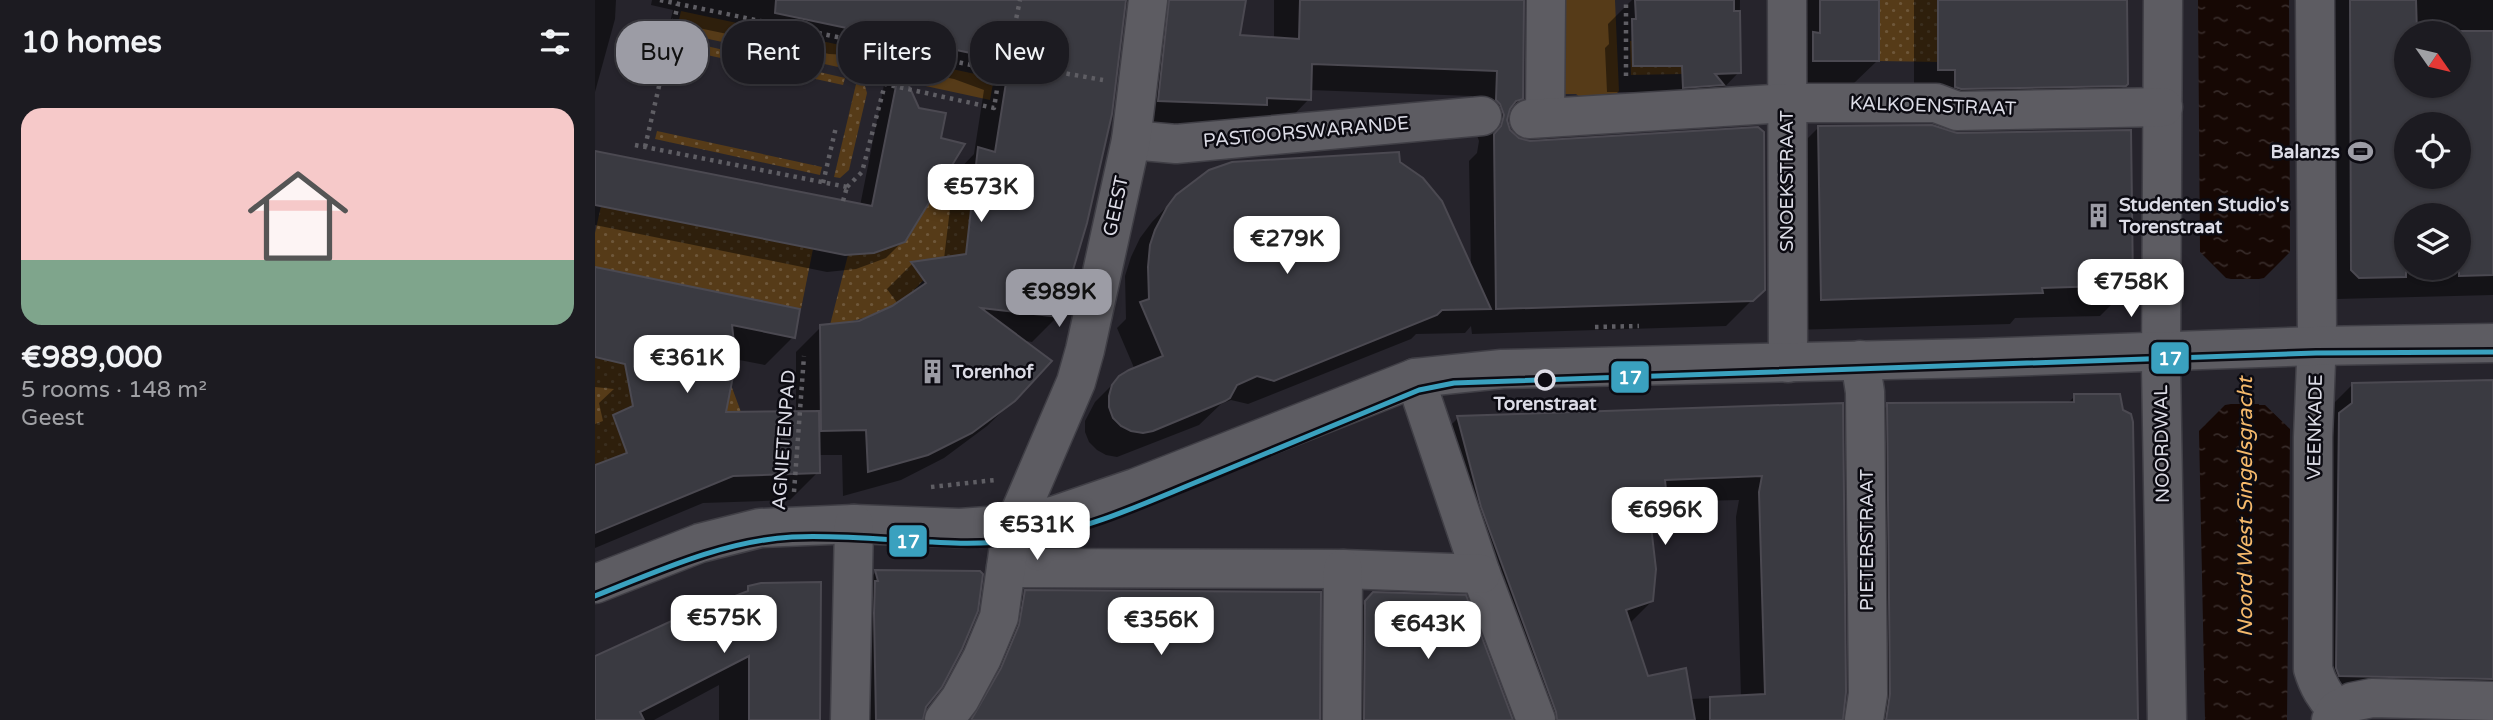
<!DOCTYPE html>
<meta charset="utf-8">
<style>
body{margin:0;font-family:"Varela Round",sans-serif;background:#25242a;color:#f1f3f6;height:100vh;display:flex;flex-direction:column;font-size:26px;white-space:nowrap}
*{box-sizing:border-box;margin:0}
p{font-size:23px;color:#a0a1a5}
.icon{flex:none;width:38px;height:38px;fill:none;stroke:currentColor;stroke-width:2;stroke-linecap:round;stroke-linejoin:round}
.map{position:relative;flex:1;overflow:hidden}
.details{display:flex;flex-direction:column;background:#1c1b21;width:595px}
.details>*{flex:none}
.guide{position:absolute;left:21px;top:21px;width:665px;height:63px;display:flex;gap:14px}
.needle{width:46px;rotate:124deg}
.controls{position:absolute;left:1799px;top:21px;display:grid;gap:14px}
.controls a{display:grid;place-items:center;width:77px;height:77px;border-radius:50%;background:#1c1b21;box-shadow:0 2px 5px #0004,0 0 0 2px #3a393f;font-size:35px}
.price{position:absolute;translate:-50% -60px;padding:0 16px;border-radius:14px;background:#fff;color:#222;font-size:23px;line-height:46px;filter:drop-shadow(0 2px 4px #0008)}
.price::after{content:'';position:absolute;left:50%;top:42px;width:21px;height:16px;margin-left:-10px;background:inherit;clip-path:polygon(0 0,100% 0,50% 100%)}
.price.selected{background:#9c9ca5;color:#111}
ul{padding:0;list-style:none}
li{display:grid;align-content:center;gap:14px;height:371px;padding:0 21px}
li+li{border-top:2px solid #3a393f}
li span{display:grid;place-items:center;height:217px;border-radius:21px;color:#555}
li>.icon{margin-inline-start:auto}
span .icon{width:126px;height:126px;fill:#fffc;stroke-width:1}
li b{font-size:30px}
h2{display:flex;justify-content:space-between;align-items:center;height:84px;padding:0 21px;font-size:30px}
.chip{padding:0 24px;border-radius:28px;background:#1c1b21;box-shadow:0 2px 5px #0004,0 0 0 2px #3a393f;font-size:24px;line-height:63px}
.chip.selected{background:#9c9ca5;color:#111}
main{display:flex;flex:1;min-height:0}
.map>svg:first-child{display:block}
</style>
<main>
<section class="details">
<h2>10 homes<svg class="icon" aria-label="filters" viewBox="0 0 24 24"><path d="M4 7h16M4 17h16"/><circle cx="9" cy="7" r="2"/><circle cx="15" cy="17" r="2"/></svg></h2>
<ul>
<li><span style="background:linear-gradient(#f6c9c9 70%,#7fa58c 0)"><svg class="icon" aria-label="home" viewBox="0 0 24 24"><path d="M3 11l9-7 9 7M6 9v11h12V9"/></svg></span><div><b>€989,000</b><p>5 rooms · 148 m²</p><p>Geest</p></div></li>
</ul>
</section>
<div class="map">
<svg width="1898" height="720" viewBox="0 0 1898 720">
<defs>
<pattern id="grass-dots" width="8" height="8" patternUnits="userSpaceOnUse" patternTransform="scale(1.75)"><rect width="8" height="8" fill="#563b18"/><path d="M2 2h.1M6 6h.1" fill="none" stroke="#6e573a" stroke-width="1.8" stroke-linecap="round"/></pattern>
<pattern id="water-ripples" width="26" height="14" patternUnits="userSpaceOnUse" patternTransform="scale(1.75)"><rect width="26" height="14" fill="#160804"/><path d="M2 4q2-2 4 0t4 0M15 11q2-2 4 0t4 0" fill="none" stroke="#372b29"/></pattern>
</defs>
<rect width="100%" height="100%" fill="#26242c"/>
<g fill="url(#grass-dots)">
<path d="M1284 0H1343L1344 62 1284 61Z"/>
<path d="M81 39 250 78 248 85 80 48Z"/>
<path d="M1086 40 1087 74 1036 75 1035 41Z"/>
<path d="M262 80 270 86 272 93 254 170 245 178 239 177Z"/>
<path d="M62 131 227 167 225 175 60 139Z"/>
<path d="M340 167 374 174 370 199 379 201 406 252 348 257C339 266 332 277 323 286 299 310 268 321 235 325L253 255 279 253Z"/>
<path d="M6 206 218 249 206 309 0 267V233Z"/>
<path d="M0 358 136 385 146 412H113L39 406 18 415 32 453 0 466Z"/>
</g>
<g fill="#563b18">
<path d="M962 0H1020L1024 91 1014 101 991 102 981 94H962Z"/>
<path d="M86 11 399 78 395 100 81 32Z"/>
</g>
<path fill="url(#water-ripples)" d="M1603 0H1694L1695 252 1669 278 1664 279V405H1670L1695 429 1692 720H1610L1604 431 1630 405 1636 404V279L1631 278 1605 252Z"/>
<path fill="#26242c" d="M1635 279H1664L1665 404H1635Z"/>
<g fill="#0007" fill-rule="evenodd">
<path d="M0 0H21L20 19 0 92Z"/>
<path d="M57 0H649L643 36 679 39V0H927V98L912 112 910 121 914 131 923 140 1168 289 1131 326 877 334 876 326 870 333 821 334 816 339 653 404 636 400 626 404 604 425 522 457 511 455 502 450 494 442 490 432V421L500 402 525 377 540 370 522 328 531 319 530 276 536 257 545 238 557 222 582 196 803 163 876 269 874 161 882 153 884 141 880 129 876 126 877 96 714 90V99L689 125 538 126 540 7 529 3 463 316 437 342 426 340 419 400 392 426 349 458 306 480 248 496 247 455H223V472L195 500 108 503 0 548V424L8 421 4 403 19 389 0 387V269L198 337 170 365 139 359 128 413H201V352L226 327 265 323 303 304 292 289 317 264 349 259 359 175 379 154 389 90 359 79 323 72V69L276 60V56L234 54 156 36 137 35 75 22 78 10 56 5Z"/>
<path d="M1037 0H1145L1144 72 1118 99 1062 114 1061 92H1012L1010 48 1014 44 1013 24Z"/>
<path d="M1201 0H1282V61L1257 85 1194 86Z"/>
<path d="M1319 0H1530V85L1505 110 1319 94Z"/>
<path d="M1735 0H1898V295L1742 299 1735 292ZM1811 33H1864V86H1811ZM1811 124H1864V177H1811ZM1811 215H1864V268H1811Z"/>
<path d="M305 69 309 240 291 258 261 269 232 272 0 225V173L265 206 289 85Z"/>
<path d="M1223 128 1536 285 1505 316 1420 318 1415 324 1195 330 1192 159Z"/>
<path d="M1898 382V701L1722 698 1735 407 1757 385Z"/>
<path d="M1480 396 1541 720H1271L1269 429 1293 405 1472 404Z"/>
<path d="M1247 405 1246 720H932L839 442 863 418ZM1144 500 1141 517 1146 697 1095 699 1052 679 1034 624 1057 601 1054 525 1071 508 1070 502Z"/>
<path d="M281 572 366 648 326 716V720H258L257 596Z"/>
<path d="M154 588 223 720H124V685L59 720H0V658L146 596Z"/>
<path d="M431 592 723 720H369L407 616Z"/>
<path d="M779 594 916 720H746V627Z"/>
</g>
<g fill="#3a3a41" stroke="#4b4951" stroke-width="2" fill-rule="evenodd">
<path d="M181 0H531L517 114 492 223 464 317 386 308 457 361 420 401 377 433 333 455 273 472 271 430 226 431 225 325 264 321 297 306 331 283 316 262 371 254 383 147 400 152 414 64 385 55 347 47 348 44 301 34V31L261 30 180 13Z"/>
<path d="M574 0H651L645 35 704 39 705 0H929L928 99 921 101 915 109 912 120 915 130 924 138 935 141 1163 127 1169 132 1170 290 1158 301 901 309 899 134 906 126 909 115 905 104 901 100 902 71 717 64 716 100 672 98V105L563 101Z"/>
<path d="M1040 0H1139V11H1145L1146 73 1120 74 1129 85 1088 88 1087 66H1038L1037 19H1041Z"/>
<path d="M1225 0H1284V61H1218V32L1225 33Z"/>
<path d="M1343 0H1532L1533 84 1531 86 1366 89 1360 87V70H1343Z"/>
<path d="M1755 0H1821L1822 33H1811V86H1864V31H1898V275L1864 276V215H1811V277L1764 278 1756 270ZM1811 124H1864V177H1811Z"/>
<path d="M305 66 324 108 351 113 346 138 370 144 310 242 279 253 250 255 0 205V151L277 206Z"/>
<path d="M1337 125 1362 133 1536 130 1538 285 1447 288 1448 293 1226 300 1223 126Z"/>
<path d="M804 152 805 162 828 178 847 201 896 309 847 310 842 315 679 381 662 376 642 385 635 398 630 401 558 431 548 433 536 431 526 426 518 418 514 407V396L517 385 524 376 534 370 568 356 545 302 554 299 553 267 555 245 560 230 572 207 581 195 614 170 637 162Z"/>
<path d="M0 267 205 309 200 338 137 325 141 361 131 412 224 411 225 473 138 476 0 533V465L32 453 18 415 38 406 30 364 0 357Z"/>
<path d="M1898 380V679L1744 676 1741 668 1744 413 1757 403V383Z"/>
<path d="M1479 394H1525L1528 410 1536 414 1538 422 1543 720H1291L1295 694 1292 403 1479 402Z"/>
<path d="M1248 403 1251 692 1248 720H1115V697L1170 694 1164 492 1167 476 1070 480 1073 509H1054L1061 569 1058 601 1031 610 1053 676 1091 668 1100 720H962L961 712 886 507 862 416Z"/>
<path d="M280 570 385 571 388 574 383 611 367 649 347 687 331 707 328 720H281L279 613 280 581H283Z"/>
<path d="M226 582 225 720H154V656L45 712 49 720H0V656L81 619 153 591V586L166 583Z"/>
<path d="M430 590 726 592 725 720H376L406 668 424 625Z"/>
<path d="M778 592 871 595 918 720H769L770 601Z"/>
</g>
<g fill="none" stroke-linecap="round" stroke-linejoin="round">
<defs>
<g id="minor">
<path d="M1192 0 1193 363"/>
<path d="M1568 0 1566 366 1572 720"/>
<path d="M1720 0 1722 337 1718 437V669C1723 686 1730 697 1742 710"/>
<path d="M950 118 951 0"/>
<path d="M934 119 1193 103H1341L1362 111 1568 107"/>
<path d="M536 140 581 144 887 116"/>
<path d="M1265 360 1270 392 1273 694 1269 720"/>
<path d="M820 378 886 574 941 720"/>
<path d="M411 568 748 569 886 574"/>
<path d="M0 584 105 543 165 528 259 524 365 528 420 524 461 515 540 488 820 378 907 369 1380 358 1721 346 1898 343"/>
<path d="M255 720 259 524"/>
<path d="M349 720 365 699 387 658 404 617 413 553 420 524 481 382 490 350 536 140 553 0"/>
<path d="M747 720 748 569"/>
<path d="M1736 720 1742 710 1757 702 1777 698 1898 701"/>
</g>
</defs>
<use href="#minor" stroke="#403f46" stroke-width="41"/>
<g stroke="#5f5e64" stroke-width="4.5" stroke-dasharray="3.5 5" stroke-linecap="butt">
<path d="M65 0 405 71 417 64 508 80"/>
<path d="M411 68 425 0"/>
<path d="M1031 76V0"/>
<path d="M40 145 252 187"/>
<path d="M50 147 83 4"/>
<path d="M228 183 241 127"/>
<path d="M252 187 267 172 290 84 399 108 405 71"/>
<path d="M248 201 252 187"/>
<path d="M1000 327 1044 326"/>
<path d="M336 487 400 480"/>
<path d="M199 492 209 356"/>
</g>
<use href="#minor" stroke="#5d5c62" stroke-width="38"/>
<defs>
<path id="tram-1" d="M0 596C63 571 128 541 197 537 276 533 355 551 434 539 495 529 552 502 609 479 681 449 752 420 824 390L859 383 1721 353 1898 352"/>
</defs>
<use href="#tram-1" stroke="#0c0b12" stroke-width="10"/>
<use href="#tram-1" stroke="#3aa1bf" stroke-width="5"/>
</g>
<defs>
<symbol id="stadium-bare" viewBox="-9 -9 18 18"><path d="M0-5a6.5 5 0 1 0 0 10a6.5 5 0 1 0 0-10ZM-3.5-1.8h7v3.6h-7Z" fill="#9c9ca5" stroke="#0c0b12" stroke-width="2.5" paint-order="stroke"/></symbol>
<symbol id="building-bare" viewBox="-9 -9 18 18"><path d="M-4-6H4V6H1V3H-1V6H-4ZM-2.5-4.3h1.7v1.8h-1.7ZM.8-4.3h1.7v1.8H.8ZM-2.5-1h1.7V.8h-1.7ZM.8-1h1.7V.8H.8Z" fill="#9c9ca5" stroke="#0c0b12" stroke-width="2.5" paint-order="stroke"/></symbol>
</defs>
<g fill-rule="evenodd">
<use href="#stadium-bare" x="1748" y="134" width="35" height="35"/>
<use href="#building-bare" x="1486" y="198" width="35" height="35"/>
<use href="#building-bare" x="320" y="354" width="35" height="35"/>
</g>
<circle fill="#0c0b12" stroke="#dcdce6" stroke-width="3.5" cx="950" cy="380" r="9"/>
<g text-anchor="middle" dominant-baseline="central" stroke-width="5" stroke-linejoin="round" paint-order="stroke">
<g font-size="19" fill="#dcdce6" stroke="#0c0b12">
<text transform="translate(1338 106) rotate(2)">KALKOENSTRAAT</text>
<text transform="translate(711 132) rotate(-5)">PASTOORSWARANDE</text>
<text transform="translate(1192 181) rotate(-90)">SNOEKSTRAAT</text>
<text transform="translate(521 206) rotate(-78)">GEEST</text>
<text transform="translate(1720 427) rotate(-89)">VEENKADE</text>
<text transform="translate(189 440) rotate(-86)">AGNIETENPAD</text>
<text transform="translate(1567 444) rotate(-91)">NOORDWAL</text>
<text transform="translate(1272 540) rotate(-90)">PIETERSTRAAT</text>
</g>
<g font-size="19" font-weight="bold" fill="#dcdce6" stroke="#0c0b12" text-anchor="start">
<text x="1745" y="152" text-anchor="end">Balanzs</text>
<text x="1524" y="205">Studenten Studio's<tspan x="1524" dy="22">Torenstraat</tspan></text>
<text x="357" y="372">Torenhof</text>
</g>
<g font-size="19" font-weight="bold" fill="#dcdce6" stroke="#0c0b12">
<text x="950" y="404">Torenstraat</text>
</g>
<g font-size="21" font-style="italic" fill="#f5b96b" stroke="#0c0b12">
<text transform="translate(1650 507) rotate(-90)">Noord West Singelsgracht</text>
</g>
</g>
<g stroke="#0c0b12" stroke-width="2.5">
<rect x="1555" y="341" width="40" height="34" rx="7" fill="#3aa1bf"/>
<rect x="1015" y="360" width="40" height="34" rx="7" fill="#3aa1bf"/>
<rect x="293" y="524" width="40" height="34" rx="7" fill="#3aa1bf"/>
</g>
<g font-size="19" text-anchor="middle" font-weight="bold" fill="#fff">
<text x="1575" y="365">17</text>
<text x="1035" y="384">17</text>
<text x="313" y="548">17</text>
</g>
</svg>
<div class="controls">
<a><svg class="needle" viewBox="-14 -14 28 28"><path d="M0-13l5 13h-10z" fill="#e53935"/><path d="M0 13l5-13h-10z" fill="#a0a1a5"/></svg></a>
<a><svg class="icon" aria-label="locate" viewBox="0 0 24 24"><circle cx="12" cy="12" r="6"/><path d="M12 2v4M12 18v4M2 12h4M18 12h4"/></svg></a>
<a><svg class="icon" aria-label="layers" viewBox="0 0 24 24"><path d="M12 4l9 5-9 5-9-5zM3 14l9 5 9-5"/></svg></a>
</div>
<b class="price" style="left:386px;top:224px">€573K</b>
<b class="price" style="left:692px;top:276px">€279K</b>
<b class="price" style="left:1536px;top:319px">€758K</b>
<b class="price selected" style="left:464px;top:329px">€989K</b>
<b class="price" style="left:92px;top:395px">€361K</b>
<b class="price" style="left:1070px;top:547px">€696K</b>
<b class="price" style="left:442px;top:562px">€531K</b>
<b class="price" style="left:129px;top:655px">€575K</b>
<b class="price" style="left:566px;top:657px">€356K</b>
<b class="price" style="left:833px;top:661px">€643K</b>
<div class="guide">
<a class="chip selected">Buy</a>
<a class="chip">Rent</a>
<a class="chip">Filters</a>
<a class="chip">New</a>
</div>
</div>
</main>
